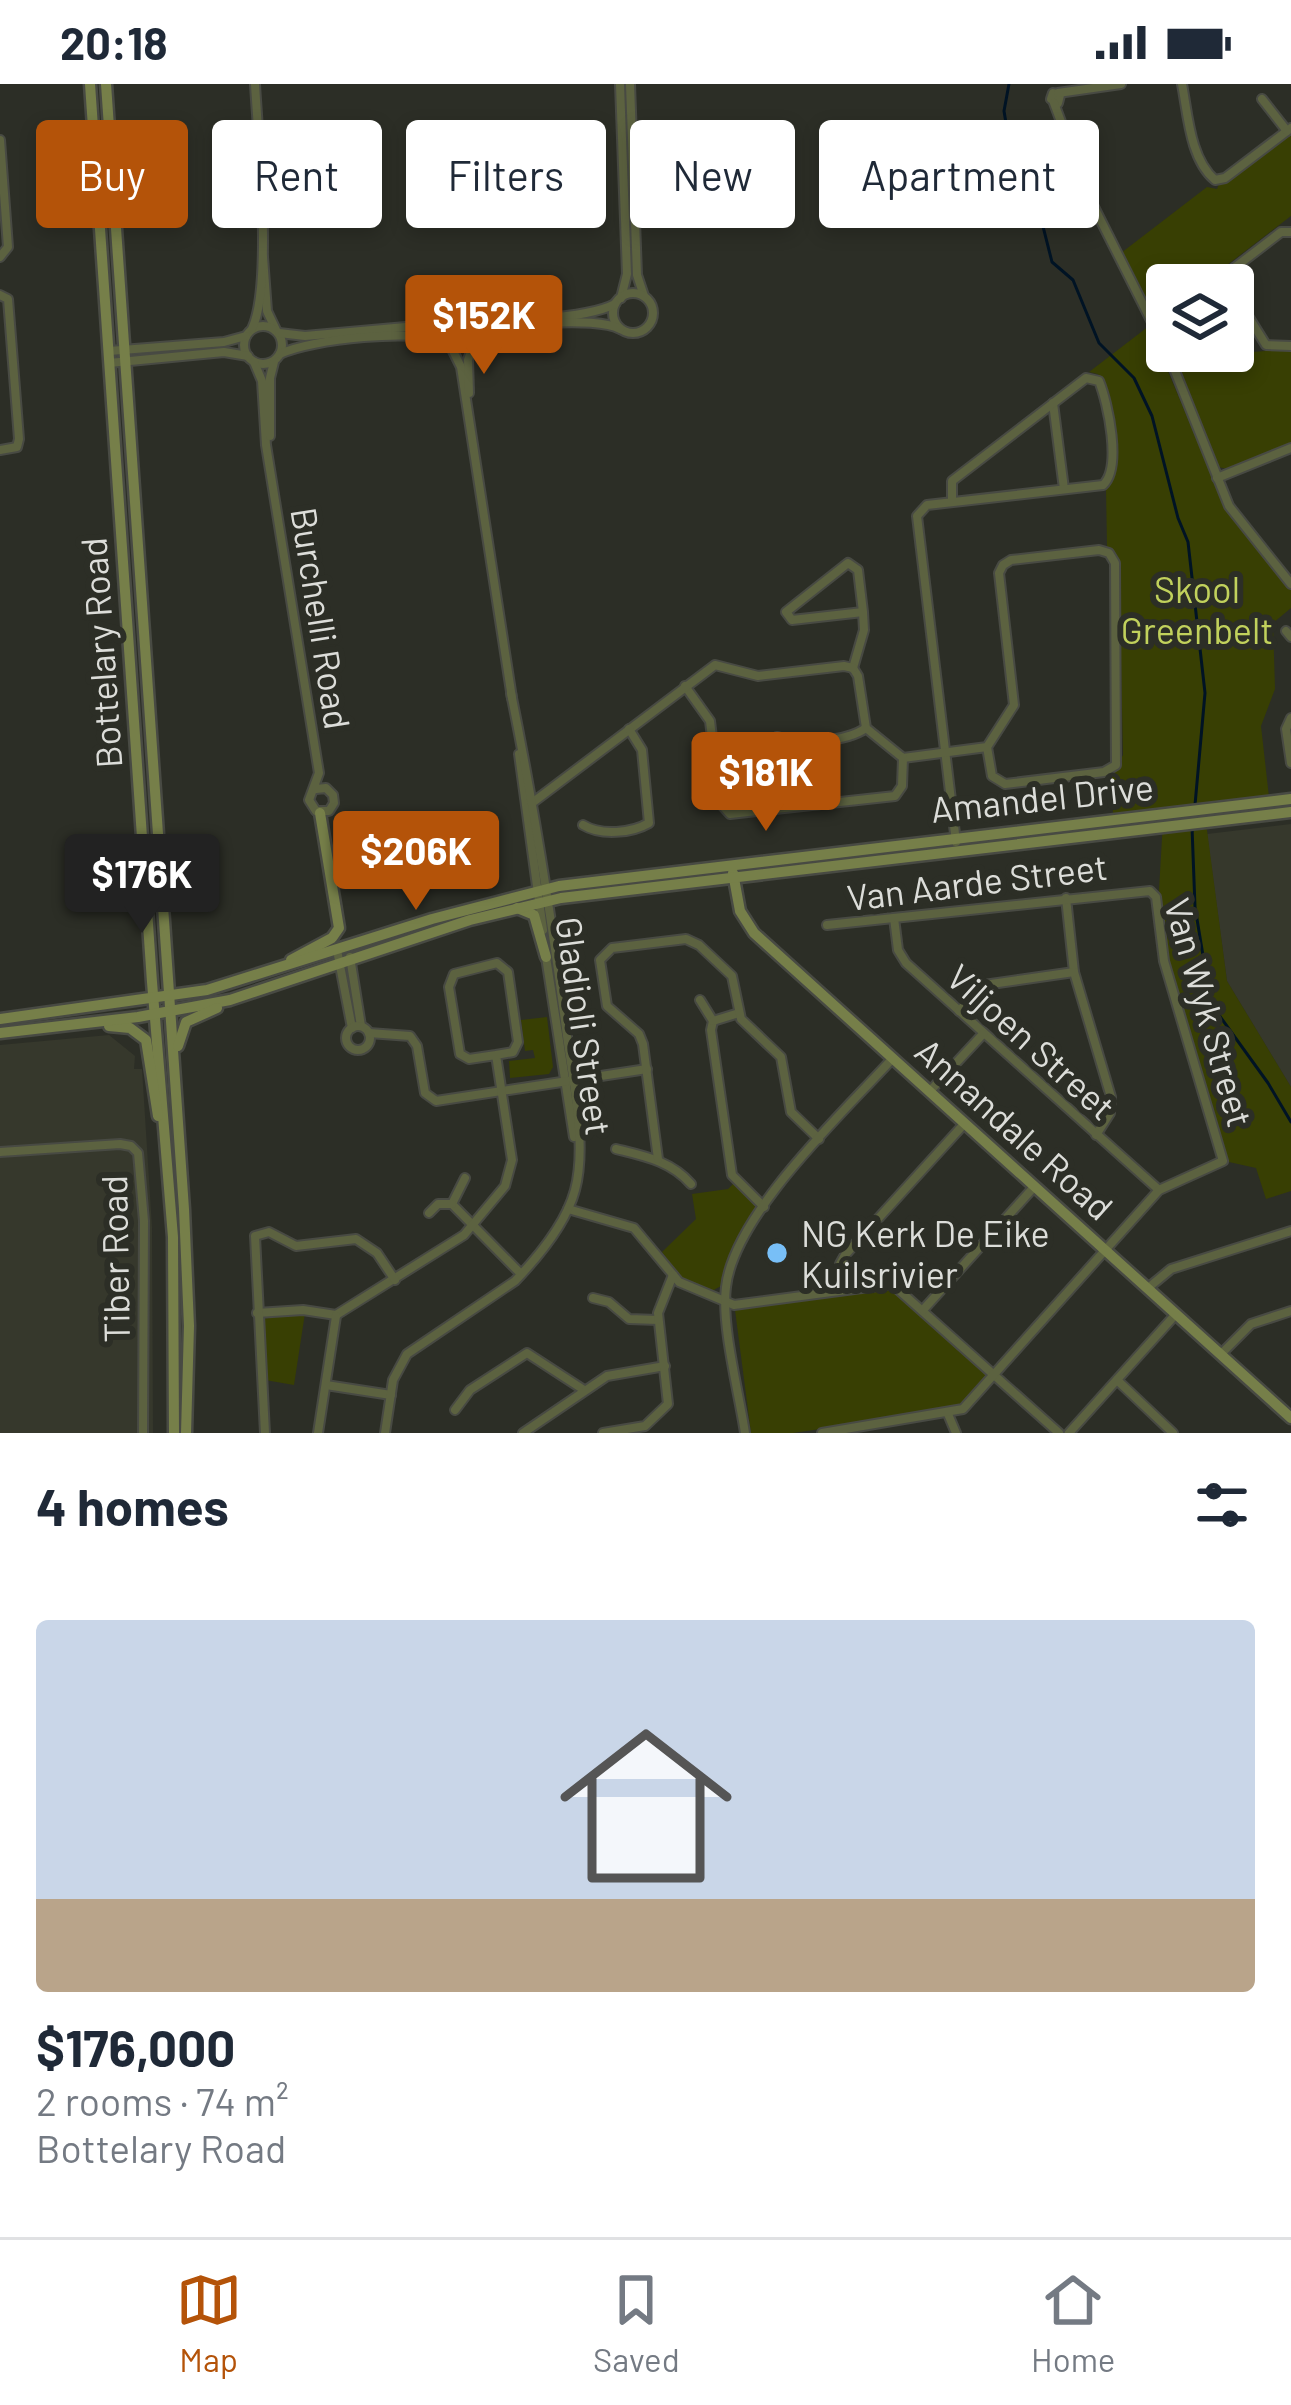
<!DOCTYPE html>
<meta charset="utf-8">
<style>
body{margin:0;font-family:Barlow,sans-serif;background:#f2f2f3;color:#1f2937;height:100vh;display:flex;flex-direction:column;font-size:45px;white-space:nowrap}
*{box-sizing:border-box;margin:0}
p{font-size:39px;color:#747a83}
.icon{flex:none;width:66px;height:66px;fill:none;stroke:currentColor;stroke-width:2;stroke-linecap:round;stroke-linejoin:round}
.map{position:relative;height:1349px;overflow:hidden}
.side{display:flex;flex-direction:column;background:#fff;flex:1}
.side>*{flex:none}
.guide{position:absolute;left:36px;top:36px;width:1221px;height:108px;display:flex;gap:24px}
.controls{position:absolute;left:1146px;top:180px;display:grid;gap:24px}
.controls a{display:grid;place-items:center;width:108px;height:108px;border-radius:12px;background:#fff;box-shadow:0 6px 18px #0003;font-size:60px}
.price{position:absolute;translate:-50% -102px;padding:0 27px;border-radius:12px;background:#b45309;color:#fff;font-size:39px;line-height:78px;filter:drop-shadow(0 3px 6px #0008)}
.price::after{content:'';position:absolute;left:50%;top:72px;width:36px;height:27px;margin-left:-18px;background:inherit;clip-path:polygon(0 0,100% 0,50% 100%)}
.price.current{background:#222;color:#fff}
ul{padding:0;list-style:none}
li{display:grid;align-content:center;gap:24px;height:636px;padding:0 36px}
li+li{border-top:3px solid #e0e1e3}
li span{display:grid;place-items:center;height:372px;border-radius:12px;color:#555}
li>.icon{margin-inline-start:auto}
span .icon{width:216px;height:216px;fill:#fffc;stroke-width:1}
li b{font-size:51px}
h2{display:flex;justify-content:space-between;align-items:center;height:144px;padding:0 36px;font-size:51px}
.chip{padding:0 42px;border-radius:12px;background:#fff;box-shadow:0 6px 18px #0003;font-size:42px;line-height:108px}
.chip.current{background:#b45309;color:#fff}
.status{display:flex;justify-content:space-between;align-items:center;height:84px;padding:0 60px;background:#fff;direction:ltr}
.status svg{height:33px;fill:currentColor}
.menu{display:flex;justify-content:space-around;align-items:center;height:168px;border-top:3px solid #e0e1e3;background:#fff;font-size:33px;color:#747a83}
.menu a{display:grid;justify-items:center;gap:6px}
.menu .current{color:#b45309}
.map>svg:first-child{display:block}
</style>
<div class="status"><b>20:18</b><svg viewBox="0 0 49 12"><path d="M0 12V9h3v3zM5 12V6h3v6zM10 12V3h3v9zM15 12V0h3v12zM26 1h20v11H26zM47 4h2v5h-2z"/></svg></div>
<div class="map">
<svg width="1291" height="1349" viewBox="0 0 1291 1349">
<rect width="100%" height="100%" fill="#2c2e26"/>
<g fill="#36382c">
<path d="M1291 740V1003L1227 897 1207 750Z"/>
<path d="M109 951 135 972 134 985H142L152 1143 153 1349H0V961Z"/>
</g>
<g fill="#383f03">
<path d="M1291 48V132L1201 201H1167V227L1155 236 1121 169 1207 103 1217 105 1219 100Z"/>
<path d="M1149 242 1226 426 1291 505V524L1273 539 1275 605 1261 642 1269 713 1113 732 1112 691 1123 671 1119 479 1107 462 1106 403 1114 391 1113 325 1098 290 1089 288Z"/>
<path d="M1291 265V360L1228 385 1218 383 1178 278 1185 273Z"/>
<path d="M1205 731 1227 897 1291 1003V1107L1266 1115 1256 1084 1229 1078 1166 865 1159 806 1163 737Z"/>
<path d="M547 933 553 983 549 990 510 994 509 977 535 974 533 966 525 967 521 936Z"/>
<path d="M733 1100 755 1119 756 1128 728 1181 721 1202 710 1208 683 1197 662 1168 696 1135 692 1110 728 1105Z"/>
<path d="M889 1202 986 1289 988 1293 957 1325 793 1349H751L735 1226Z"/>
<path d="M305 1229 294 1301 265 1296 262 1235Z"/>
</g>
<g fill="none" stroke-linecap="round" stroke-linejoin="round">
<g stroke="#001324" stroke-width="3">
<path d="M1009 0 1004 27 1006 39 1034 43 1037 50 1032 99 1052 178 1073 196 1099 259 1134 294 1152 332 1178 434 1188 458 1205 609 1195 721"/>
<path d="M1192 743 1195 823 1211 920 1268 999 1291 1038"/>
</g>
<defs>
<g id="street">
<path d="M620 0 627 190 621 214"/>
<path d="M630 0 637 191 644 212"/>
<path d="M1182 0C1188 31 1190 75 1215 96L1225 94 1291 44"/>
<path d="M1053 9 1060 11 1058 19 1051 15Z"/>
<path d="M1058 9 1121 0"/>
<path d="M1262 15 1287 47"/>
<path d="M1054 19 1089 113 1169 272 1229 422 1291 500"/>
<path d="M0 56 8 163 0 173"/>
<path d="M263 173 267 227 276 246"/>
<path d="M1229 201V188L1281 148H1291"/>
<path d="M1233 208 1266 261 1291 262"/>
<circle cx="633" cy="229" r="20"/>
<path d="M0 211 8 215 19 355 17 363 0 366"/>
<circle cx="461" cy="243" r="20"/>
<path d="M475 229C502 241 589 234 615 220"/>
<circle cx="263" cy="261" r="19"/>
<path d="M252 245C273 200 258 55 255 0"/>
<path d="M279 249 305 252 428 241 444 233"/>
<path d="M478 254C500 239 596 232 620 245"/>
<path d="M450 261 461 283 512 614"/>
<path d="M109 267 224 258 246 252"/>
<path d="M280 270C310 255 418 244 447 258"/>
<path d="M1169 272 1224 267"/>
<path d="M254 278 262 297 266 361 319 689 309 716 316 727H329L334 719 333 711 326 704 316 705"/>
<path d="M109 279 224 268 248 272"/>
<path d="M469 309 468 276 474 259"/>
<path d="M1053 319 1064 405"/>
<path d="M270 352V294L274 278"/>
<path d="M1217 394 1291 364"/>
<path d="M952 418V397L1086 294 1099 297C1108 319 1122 384 1103 401L927 421 917 432 956 758"/>
<path d="M1286 547 1291 553"/>
<path d="M853 584 858 592 866 644 903 674 987 663 1014 621 999 489 1003 481 1011 476 1099 466 1109 469 1115 479 1116 681 1104 688 1005 700 992 692 987 663"/>
<path d="M853 584 864 546 863 528 792 536 786 528 848 479 858 486 863 528"/>
<path d="M685 602 710 637 720 719 730 730 895 712 902 702 903 674"/>
<path d="M1291 634 1286 645 1291 679"/>
<path d="M777 653C800 661 846 658 866 644"/>
<path d="M519 670 543 846"/>
<path d="M532 719 715 581 758 592 844 582 853 584"/>
<path d="M583 741C601 752 632 749 649 739L642 666 629 645"/>
<path d="M1066 814 1074 888 1111 1013 1110 1029 1096 1051"/>
<path d="M894 834 898 866 906 879 1159 1106"/>
<path d="M337 866 352 944"/>
<path d="M350 873 361 942"/>
<path d="M546 873 574 1053"/>
<path d="M700 916 713 937 711 946 732 1091 764 1123"/>
<path d="M959 927 984 901 1074 888"/>
<path d="M713 937 739 929"/>
<circle cx="358" cy="954" r="12"/>
<path d="M369 949 410 952 417 962 425 1009 436 1017 647 985"/>
<path d="M930 1007 983 950"/>
<path d="M616 1065C644 1072 671 1077 691 1100"/>
<path d="M0 1068 120 1060 131 1062 138 1069 144 1137 143 1349"/>
<path d="M658 1075 643 960 639 950 607 922 600 876 612 864 686 855 699 861 732 892 741 935 781 973 791 1028 819 1055"/>
<path d="M465 1094 452 1120 521 1190"/>
<path d="M568 1125 634 1144 679 1198 734 1221 892 1200 1059 1349"/>
<path d="M429 1129 438 1120H452"/>
<path d="M1148 1204 1171 1185 1291 1147"/>
<path d="M838 1206 840 1180 845 1171 965 1039"/>
<path d="M593 1214 609 1218 629 1235 658 1236"/>
<path d="M923 1226 1034 1103"/>
<path d="M257 1229 303 1226 336 1231"/>
<path d="M336 1231 464 1151 505 1102 512 1076 496 971 469 975 460 970 449 903 454 890 497 879 508 888 518 958 513 968 496 971"/>
<path d="M1221 1270 1251 1240 1291 1227"/>
<path d="M1117 1296 1173 1349"/>
<path d="M326 1301 391 1311"/>
<path d="M455 1326 470 1306 527 1269 584 1306"/>
<path d="M948 1330 956 1349"/>
<path d="M265 1349 255 1152 269 1148 296 1162 356 1155 377 1169 395 1196"/>
<path d="M318 1349 336 1232"/>
<path d="M385 1349 393 1296 407 1270 515 1197C539 1172 566 1140 575 1106 587 1062 573 997 567 952 552 837 534 723 511 609"/>
<path d="M523 1349 607 1292 665 1282"/>
<path d="M603 1349 645 1342 668 1320 658 1229 673 1191"/>
<path d="M745 1349C739 1309 721 1241 726 1203 734 1130 844 1028 893 974"/>
<path d="M822 1349 963 1325 1159 1106 1223 1077 1164 877 1156 813 1150 807 827 841"/>
<path d="M1069 1349 1176 1230"/>
</g>
<g id="secondary">
<path d="M90 0 152 898 173 1153 174 1349"/>
<path d="M106 0 184 1125 189 1242 186 1349"/>
<path d="M733 789 740 827 754 849 1291 1334"/>
<path d="M517 824 534 831 546 873"/>
<path d="M291 876 332 854 339 844 320 729"/>
<path d="M0 935 207 906 432 835 559 802 1291 715"/>
<path d="M109 942 130 944 146 956 158 1032"/>
<path d="M0 949 138 933 230 916 470 836 561 814 1291 728"/>
<path d="M178 962 186 938 217 924"/>
</g>
</defs>
<use href="#street" stroke="#484a43" stroke-width="12"/>
<use href="#secondary" stroke="#484a43" stroke-width="15"/>
<use href="#street" stroke="#5c6240" stroke-width="8"/>
<use href="#secondary" stroke="#767f49" stroke-width="10"/>
</g>
<circle fill="#78bff7" stroke="#2c2e26" stroke-width="4.5" cx="777" cy="1169" r="12"/>
<g text-anchor="middle" dominant-baseline="central" stroke-width="12" stroke-linejoin="round" paint-order="stroke">
<g font-size="36" fill="#c1d15c" stroke="#2c2e26">
<text x="1197" y="504">Skool<tspan x="1197" dy="41">Greenbelt</tspan></text>
</g>
<g font-size="36" fill="#dcddd9" stroke="#2c2e26">
<text transform="translate(322 534) rotate(81)">Burchelli Road</text>
<text transform="translate(100 569) rotate(-94)">Bottelary Road</text>
<text transform="translate(1042 713) rotate(-6)">Amandel Drive</text>
<text transform="translate(977 797) rotate(-7)">Van Aarde Street</text>
<text transform="translate(1210 928) rotate(74)">Van Wyk Street</text>
<text transform="translate(585 942) rotate(82)">Gladioli Street</text>
<text transform="translate(1032 957) rotate(42)">Viljoen Street</text>
<text transform="translate(1015 1044) rotate(42)">Annandale Road</text>
<text transform="translate(114 1175) rotate(-91)">Tiber Road</text>
</g>
<g font-size="36" fill="#dcddd9" stroke="#2c2e26" text-anchor="start">
<text x="801" y="1148">NG Kerk De Eike<tspan x="801" dy="41">Kuilsrivier</tspan></text>
</g>
</g>
</svg>
<div class="controls">
<a><svg class="icon" aria-label="layers" viewBox="0 0 24 24"><path d="M12 4l9 5-9 5-9-5zM3 14l9 5 9-5"/></svg></a>
</div>
<b class="price" style="left:484px;top:293px">$152K</b>
<b class="price" style="left:766px;top:750px">$181K</b>
<b class="price" style="left:416px;top:829px">$206K</b>
<b class="price current" style="left:142px;top:852px">$176K</b>
<div class="guide">
<a class="chip current">Buy</a>
<a class="chip">Rent</a>
<a class="chip">Filters</a>
<a class="chip">New</a>
<a class="chip">Apartment</a>
</div>
</div>
<section class="side">
<h2>4 homes<svg class="icon" aria-label="filters" viewBox="0 0 24 24"><path d="M4 7h16M4 17h16"/><circle cx="9" cy="7" r="2"/><circle cx="15" cy="17" r="2"/></svg></h2>
<ul>
<li><span style="background:linear-gradient(#c9d6e8 75%,#b9a48a 0)"><svg class="icon" aria-label="home" viewBox="0 0 24 24"><path d="M3 11l9-7 9 7M6 9v11h12V9"/></svg></span><div><b>$176,000</b><p>2 rooms · 74 m²</p><p>Bottelary Road</p></div></li>
</ul>
</section>
<nav class="menu">
<a class="current"><svg class="icon" aria-label="map" viewBox="0 0 24 24"><path d="M3 6l6-2 6 2 6-2v14l-6 2-6-2-6 2zM9 4v14M15 6v14"/></svg>Map</a>
<a><svg class="icon" aria-label="saved" viewBox="0 0 24 24"><path d="M7 4h10v16l-5-4-5 4z"/></svg>Saved</a>
<a><svg class="icon" aria-label="home" viewBox="0 0 24 24"><path d="M3 11l9-7 9 7M6 9v11h12V9"/></svg>Home</a>
</nav>
